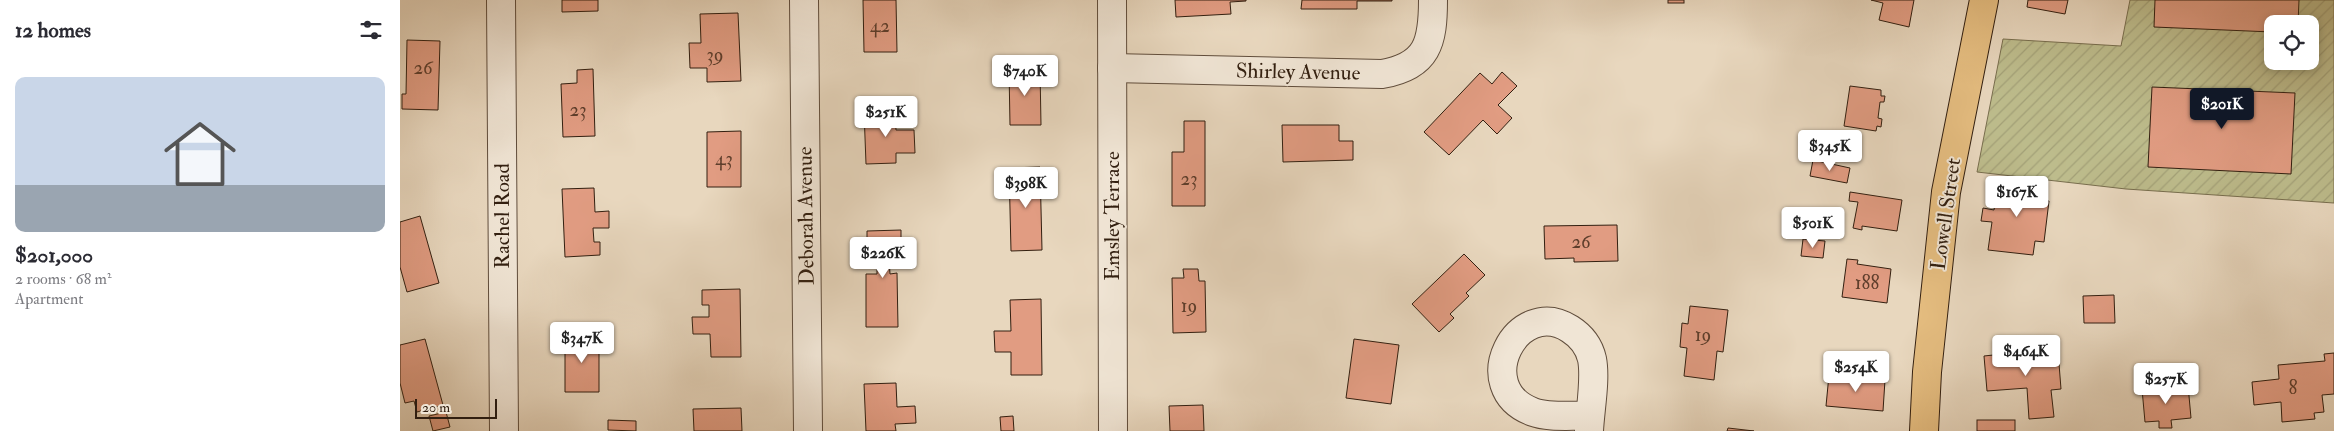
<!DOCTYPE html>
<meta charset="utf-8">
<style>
body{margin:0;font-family:"IM FELL Double Pica",serif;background:#f2f2f3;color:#2b2b33;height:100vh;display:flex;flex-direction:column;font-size:19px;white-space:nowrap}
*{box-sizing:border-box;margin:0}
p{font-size:16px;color:#7c7c81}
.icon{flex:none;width:28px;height:28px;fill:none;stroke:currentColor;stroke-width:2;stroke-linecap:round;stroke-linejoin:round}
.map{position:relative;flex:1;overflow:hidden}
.drawer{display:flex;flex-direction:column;background:#fff;width:400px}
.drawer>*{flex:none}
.buttons{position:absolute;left:1864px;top:15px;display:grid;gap:10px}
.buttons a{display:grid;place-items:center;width:55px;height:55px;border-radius:10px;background:#fff;box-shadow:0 2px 8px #0003;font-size:25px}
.scale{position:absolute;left:15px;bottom:12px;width:82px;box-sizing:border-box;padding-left:5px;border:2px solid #321f10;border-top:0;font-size:14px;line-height:18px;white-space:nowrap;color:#321f10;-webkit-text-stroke:4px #f0e5d5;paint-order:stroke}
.price{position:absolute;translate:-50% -42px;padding:0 11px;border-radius:5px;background:#fff;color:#222;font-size:16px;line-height:32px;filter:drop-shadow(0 1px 2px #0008)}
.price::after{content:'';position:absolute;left:50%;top:30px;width:15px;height:11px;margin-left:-8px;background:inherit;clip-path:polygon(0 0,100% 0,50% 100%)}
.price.on{background:#111827;color:#fff}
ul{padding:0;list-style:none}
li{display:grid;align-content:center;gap:10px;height:265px;padding:0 15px}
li+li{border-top:1px solid #e1e1e2}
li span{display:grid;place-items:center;height:155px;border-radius:10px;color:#555}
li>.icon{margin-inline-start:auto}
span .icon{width:90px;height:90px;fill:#fffc;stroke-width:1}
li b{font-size:21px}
h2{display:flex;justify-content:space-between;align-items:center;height:60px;padding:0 15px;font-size:21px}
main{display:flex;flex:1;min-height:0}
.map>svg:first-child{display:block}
</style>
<main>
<section class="drawer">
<h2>12 homes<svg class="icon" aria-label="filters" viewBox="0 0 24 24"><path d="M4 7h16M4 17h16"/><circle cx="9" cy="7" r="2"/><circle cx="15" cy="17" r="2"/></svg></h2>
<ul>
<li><span style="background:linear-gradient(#c9d6e8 70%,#9aa5b1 0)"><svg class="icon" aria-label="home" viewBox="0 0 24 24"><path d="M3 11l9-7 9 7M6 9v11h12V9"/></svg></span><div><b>$201,000</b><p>2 rooms · 68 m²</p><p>Apartment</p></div></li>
</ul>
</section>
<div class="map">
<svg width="1934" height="431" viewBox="0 0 1934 431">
<defs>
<pattern id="garden-furrows" width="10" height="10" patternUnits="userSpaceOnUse" patternTransform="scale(1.25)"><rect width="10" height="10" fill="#bdbc8c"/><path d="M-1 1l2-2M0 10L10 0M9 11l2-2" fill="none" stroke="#a3a178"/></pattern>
</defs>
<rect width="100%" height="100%" fill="#e8d7be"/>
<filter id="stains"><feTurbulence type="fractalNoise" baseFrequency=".004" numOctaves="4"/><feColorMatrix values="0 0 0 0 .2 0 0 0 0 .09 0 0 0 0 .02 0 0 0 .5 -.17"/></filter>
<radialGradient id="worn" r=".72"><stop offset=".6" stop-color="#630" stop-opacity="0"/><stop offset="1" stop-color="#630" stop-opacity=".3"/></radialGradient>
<path fill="url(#garden-furrows)" stroke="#786e4e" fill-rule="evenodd" d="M1730 0H1934V203L1726 189 1577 172 1603 39 1721 46ZM1872 24H1910V61H1872Z"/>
<g fill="#e19c82" stroke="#321f10">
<path d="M162 0H198V11L162 12Z"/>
<path d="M463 0H496L497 52H464Z"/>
<path d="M775 0H846V1L830 2 831 14 776 17Z"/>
<path d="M902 0H992V1H957V9H901Z"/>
<rect x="1268" y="0" width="16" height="3"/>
<path d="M1471 0H1514L1509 27 1479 20 1483 3Z"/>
<path d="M1628 0H1668L1665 14 1627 7Z"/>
<path d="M1755 0H1899L1898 24H1872V32L1754 27Z"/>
<path d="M338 13 341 81 307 82V68H290L289 43H301L300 14Z"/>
<path d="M7 40 40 41 38 110 2 109V94H6Z"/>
<path d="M193 69 195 136 163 137 161 84 177 83V70Z"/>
<path d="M609 70H640L641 125H610Z"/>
<path d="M1102 72 1117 86 1098 105 1112 118 1097 134 1083 120 1049 155 1024 132 1080 73 1092 84Z"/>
<path d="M1450 86 1481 90V96H1485L1484 102H1480L1478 118 1482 119 1481 127 1477 126 1476 131 1444 126Z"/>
<path d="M1752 87 1895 93 1891 174 1748 167Z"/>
<path d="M495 110 496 130H514L515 153H496V163L466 164 464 111Z"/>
<path d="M784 121H805V206H772V152H784Z"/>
<path d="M882 125H939V141H953V160L883 162Z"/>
<path d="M341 131V187H307V132Z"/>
<path d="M1413 160 1450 168 1447 183 1410 176Z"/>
<path d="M640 167 642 250 611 251 609 168Z"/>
<path d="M1598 179 1642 185 1640 200 1649 201 1644 242 1635 241 1633 255 1588 250 1592 222 1581 221 1583 208 1594 210Z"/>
<path d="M194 188 195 212 209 211V228H193L194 242H200V255L165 257 162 189Z"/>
<path d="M1450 192 1502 200 1497 231 1462 226V230L1453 228 1458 202 1449 201Z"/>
<path d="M20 216 39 283 7 292 0 267V222Z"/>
<path d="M1217 225 1218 261 1174 262V258L1145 259 1144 226Z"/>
<path d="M501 230V258L489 259 490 274 497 273 498 327H466V274H477V260H467V231Z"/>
<path d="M1403 239 1425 241 1423 258 1401 256Z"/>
<path d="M1064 254 1085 275 1066 293 1069 296 1050 314 1054 318 1039 332 1012 304Z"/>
<path d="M1447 259 1458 260 1457 264 1491 269 1487 303 1442 297Z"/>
<path d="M783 269H798L799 281H805L806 332 773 333 772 278H784Z"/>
<path d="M340 289 341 357H311L310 334H293L292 317H309V305H302V290Z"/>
<path d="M1714 295 1715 323H1684L1683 296Z"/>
<path d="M641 299 642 375H611V352H595L594 331H611L610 300Z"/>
<path d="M1290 306 1328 310 1323 352 1317 351 1314 380 1284 376 1287 348 1280 347 1282 323 1288 324Z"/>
<path d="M199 335V392H165V336Z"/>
<path d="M25 339 43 405 17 412 14 401 5 403 0 383V345Z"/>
<path d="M954 339 999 345 991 404 946 398Z"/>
<path d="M1624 348 1625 354 1658 351 1661 389 1651 390 1654 417 1629 419 1627 388 1587 391 1584 356 1603 354 1602 350Z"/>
<path d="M1934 353V394L1922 395 1924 412 1914 413 1915 419 1882 422 1881 402 1854 405 1852 382 1879 379 1878 365 1925 361 1924 354Z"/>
<path d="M1429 375 1485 380 1483 411 1426 406Z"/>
<path d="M496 383 497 407 515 406 516 423 495 424 496 431H466L464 384Z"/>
<path d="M1788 385 1791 418 1771 420 1772 428H1759V421L1745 422 1742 389Z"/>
<path d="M803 405 804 431H770L769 406Z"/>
<path d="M341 408 342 431H294L293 409Z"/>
<path d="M46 412 50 427 33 431 29 416Z"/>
<path d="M613 416 614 431H601L600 417Z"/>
<path d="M208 420 236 421V431L208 430Z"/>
<rect x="1577" y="420" width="38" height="11"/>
<path d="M1328 428 1354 431H1327Z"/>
</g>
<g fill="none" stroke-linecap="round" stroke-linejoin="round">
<defs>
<g id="minor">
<path d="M101 0 104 431"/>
<path d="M404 0 408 431"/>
<path d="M712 0 713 431"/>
<path d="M712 68 982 74C1028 66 1033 42 1033 0"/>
<path d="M1189 431C1190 410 1196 379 1192 359 1189 346 1181 336 1170 329 1117 295 1069 388 1133 412 1149 418 1173 415 1190 416"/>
</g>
<path id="major" d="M1524 431 1527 372 1546 192 1584 0"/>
</defs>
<use href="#minor" stroke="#604d3c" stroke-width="30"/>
<use href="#major" stroke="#321f10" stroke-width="30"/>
<use href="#minor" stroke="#f0e5d5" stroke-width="28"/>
<use href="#major" stroke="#e4bc7f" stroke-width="28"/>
</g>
<g text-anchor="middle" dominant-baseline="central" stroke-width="4" stroke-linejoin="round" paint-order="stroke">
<g font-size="19" fill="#5e3e2c">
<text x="480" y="26">42</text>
<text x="315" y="55">39</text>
<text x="23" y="68">26</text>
<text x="178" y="110">23</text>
<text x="324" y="159">43</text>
<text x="789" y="179">23</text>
<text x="1181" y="242">26</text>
<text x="1467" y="283">188</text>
<text x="789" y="306">19</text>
<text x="1303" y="335">19</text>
<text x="1893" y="388">8</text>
</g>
<g font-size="21" fill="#321f10" stroke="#f0e5d5">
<text transform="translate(898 72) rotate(1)">Shirley Avenue</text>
<text transform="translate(1546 214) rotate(-82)">Lowell Street</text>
<text transform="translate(102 216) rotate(-90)">Rachel Road</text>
<text transform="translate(406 216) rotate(-91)">Deborah Avenue</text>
<text transform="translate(712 216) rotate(-90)">Emsley Terrace</text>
</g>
</g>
<rect width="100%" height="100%" filter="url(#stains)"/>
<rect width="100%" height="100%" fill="url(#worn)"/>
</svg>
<div class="buttons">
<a><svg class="icon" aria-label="locate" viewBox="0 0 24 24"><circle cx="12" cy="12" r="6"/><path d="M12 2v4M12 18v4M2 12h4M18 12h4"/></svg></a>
</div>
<div class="scale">20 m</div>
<b class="price" style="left:625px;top:97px">$740K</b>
<b class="price on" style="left:1822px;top:130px">$201K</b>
<b class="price" style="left:486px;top:138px">$251K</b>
<b class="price" style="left:1430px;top:172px">$345K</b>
<b class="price" style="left:626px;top:209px">$398K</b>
<b class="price" style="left:1617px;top:218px">$167K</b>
<b class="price" style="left:1413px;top:249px">$501K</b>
<b class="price" style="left:483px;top:279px">$226K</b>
<b class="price" style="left:182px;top:364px">$347K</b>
<b class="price" style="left:1626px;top:377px">$464K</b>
<b class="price" style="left:1456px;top:393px">$254K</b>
<b class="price" style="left:1766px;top:405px">$257K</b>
</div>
</main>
